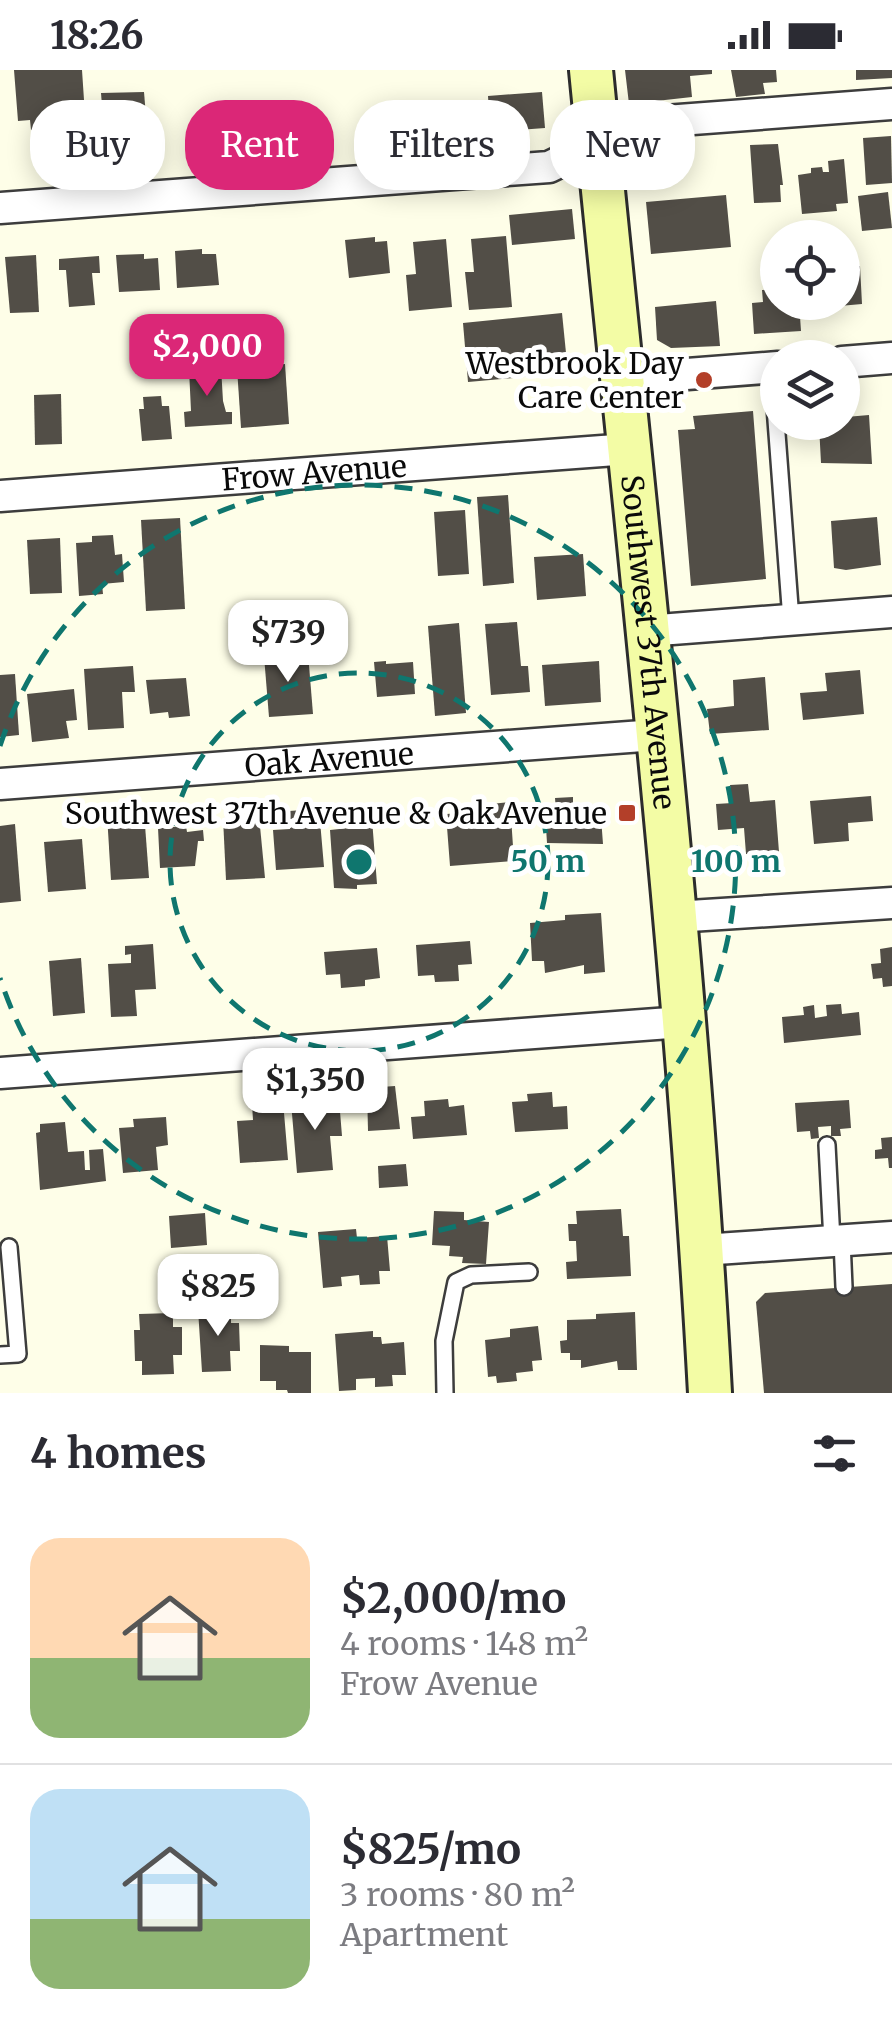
<!DOCTYPE html>
<meta charset="utf-8">
<style>
body{margin:0;font-family:Merriweather,serif;background:#f2f2f3;color:#2b2b33;height:100vh;display:flex;flex-direction:column;font-size:38px;white-space:nowrap}
*{box-sizing:border-box;margin:0}
p{font-size:32px;color:#7c7c81}
.icon{flex:none;width:55px;height:55px;fill:none;stroke:currentColor;stroke-width:2;stroke-linecap:round;stroke-linejoin:round}
.map{position:relative;height:1323px;overflow:hidden}
.sheet{display:flex;flex-direction:column;background:#fff;flex:1}
.sheet>*{flex:none}
.guide{position:absolute;left:30px;top:30px;width:832px;height:90px;display:flex;gap:20px}
.buttons{position:absolute;left:760px;top:150px;display:grid;gap:20px}
.buttons a{display:grid;place-items:center;width:100px;height:100px;border-radius:50%;background:#fff;box-shadow:0 5px 25px #0003;font-size:50px}
.price{position:absolute;translate:-50% -85px;padding:0 22px;border-radius:20px;background:#fff;color:#222;font-size:32px;line-height:65px;filter:drop-shadow(0 2px 5px #0008)}
.price::after{content:'';position:absolute;left:50%;top:60px;width:30px;height:22px;margin-left:-15px;background:inherit;clip-path:polygon(0 0,100% 0,50% 100%)}
.price.active{background:#db2777;color:#fff}
ul{padding:0;list-style:none}
li{display:flex;align-items:center;gap:30px;height:250px;padding:0 30px}
li+li{border-top:2px solid #e1e1e2}
li span{display:grid;place-items:center;flex:none;width:280px;height:200px;border-radius:30px;color:#555}
li>.icon{margin-inline-start:auto}
span .icon{width:120px;height:120px;fill:#fffc;stroke-width:1}
li b{font-size:42px}
h2{display:flex;justify-content:space-between;align-items:center;height:120px;padding:0 30px;font-size:42px}
.pill{padding:0 35px;border-radius:40px;background:#fff;box-shadow:0 5px 25px #0003;font-size:35px;line-height:90px}
.pill.active{background:#db2777;color:#fff}
.status{display:flex;justify-content:space-between;align-items:center;height:70px;padding:0 50px;background:#fff;direction:ltr}
.status svg{height:28px;fill:currentColor}
.map>svg:first-child{display:block}
</style>
<div class="status"><b>18:26</b><svg viewBox="0 0 49 12"><path d="M0 12V9h3v3zM5 12V6h3v6zM10 12V3h3v9zM15 12V0h3v12zM26 1h20v11H26zM47 4h2v5h-2z"/></svg></div>
<div class="map">
<svg width="892" height="1323" viewBox="0 0 892 1323">
<rect width="100%" height="100%" fill="#fefee8"/>
<g fill="#524e47">
<path d="M14 0H82L85 45H81V59L55 60V55L31 60 30 50 18 51Z"/>
<path d="M625 0H712V4L690 6 692 27 629 34Z"/>
<path d="M731 0H776L777 12 763 13 765 24 736 27Z"/>
<path d="M856 0H892V8L856 10Z"/>
<path d="M144 22 148 71 105 73 101 23Z"/>
<path d="M542 22 545 58 490 62 488 26Z"/>
<path d="M891 66 892 113 866 115 863 68Z"/>
<path d="M666 73 667 97 634 95 632 76Z"/>
<path d="M778 74 783 115H780L781 132 754 133 750 75Z"/>
<path d="M844 89 848 133 836 134 837 141 802 144 798 105 811 103V98L822 97 823 102H829L828 91Z"/>
<path d="M888 122 892 158 862 161 858 126Z"/>
<path d="M726 125 731 177 651 184 646 132Z"/>
<path d="M572 139 575 169 512 175 509 145Z"/>
<path d="M506 166 512 237 469 240 465 202H474L471 169Z"/>
<path d="M375 167V172L387 171 390 203 349 208 345 170Z"/>
<path d="M446 169 452 237 409 241 406 205 416 204 413 172Z"/>
<path d="M202 179V184H216L219 215 177 218 175 181Z"/>
<path d="M144 184V189L158 188 160 220 119 222 116 185Z"/>
<path d="M36 185 39 242 10 243 5 187Z"/>
<path d="M99 186 100 203H92L95 235 69 237 66 200H59V189Z"/>
<path d="M860 196 862 234 828 237 829 243 808 245 807 232H842V197Z"/>
<path d="M778 219V232H799L801 261 754 264 752 233 763 232 762 220Z"/>
<path d="M716 231 720 276 671 278 657 270 655 237Z"/>
<path d="M562 243 568 303 468 312 463 253Z"/>
<path d="M285 294 289 354 241 358 237 298Z"/>
<path d="M221 297 223 331 226 342H232V354L185 357 184 342 191 341 189 299Z"/>
<path d="M61 324 62 374 35 375 34 325Z"/>
<path d="M161 326 162 336H169L172 369 142 371 139 339H144L143 327Z"/>
<path d="M753 341 766 509 691 516 678 360 695 359 693 346Z"/>
<path d="M869 345 872 394 821 393 819 355 846 353V347Z"/>
<path d="M508 425 514 513 483 516 477 427Z"/>
<path d="M465 440 469 504 438 506 434 442Z"/>
<path d="M877 447 881 495 846 500 834 498 831 451Z"/>
<path d="M180 448 185 539 146 541 141 450Z"/>
<path d="M113 465 115 485 122 484 124 512 102 514 103 524 79 526 76 473 92 472V466Z"/>
<path d="M60 468 62 523 30 524 27 470Z"/>
<path d="M583 484 586 526 537 530 534 487Z"/>
<path d="M517 552 521 596H528L530 622 491 625 485 554Z"/>
<path d="M459 553 466 643 435 646 428 556Z"/>
<path d="M308 583 313 644 269 647 264 586Z"/>
<path d="M386 591V594L413 592 415 624 377 627 374 592Z"/>
<path d="M599 591 601 632 545 636 542 595Z"/>
<path d="M133 596 135 622H122L124 658 88 660 84 599Z"/>
<path d="M860 600 864 644 803 650 800 623 827 621 825 603Z"/>
<path d="M15 604 19 665 0 667V605Z"/>
<path d="M765 607 769 660 710 664 707 639 734 636 733 610Z"/>
<path d="M186 608 190 646 169 648 168 642 150 644 146 610Z"/>
<path d="M74 619 77 650 66 651 69 668 32 672 27 624Z"/>
<path d="M748 714 750 732 775 730 779 782 746 784 744 758 718 760 716 734 732 733 730 715Z"/>
<path d="M871 726 873 751 848 753 849 771 814 774 810 731Z"/>
<path d="M573 727V735L600 734 603 774 547 773 545 742 556 741 555 728Z"/>
<path d="M510 732 514 791 450 796 446 744 492 741 491 734Z"/>
<path d="M319 739 324 797 276 800 273 760 290 759 289 741Z"/>
<path d="M144 742 149 808 111 810 107 745Z"/>
<path d="M259 746 265 808 226 810 223 748Z"/>
<path d="M372 749 377 814 357 815V819L334 818 330 760 358 757V751Z"/>
<path d="M15 754 21 831 0 833V756Z"/>
<path d="M186 756 187 762 203 760 204 771H198L195 796 160 798 158 758Z"/>
<path d="M82 769 86 819 48 822 44 772Z"/>
<path d="M601 843 605 902 584 904V895L545 903 544 891H532L530 853 565 850V845Z"/>
<path d="M470 871 472 894 458 895 459 911 435 912 434 905 418 906 416 875Z"/>
<path d="M153 874 156 919 135 920 137 946 111 947 108 894 131 893V884L125 885V876Z"/>
<path d="M892 877V916L883 917 882 908 873 909 871 894 881 893 880 879Z"/>
<path d="M377 878 380 908 365 910V916L341 918 340 904 326 905 324 882Z"/>
<path d="M81 888 85 943 53 946 49 891Z"/>
<path d="M841 934 842 944 859 942 861 965 784 973 782 947 804 945 803 937 814 935 815 948 827 946 826 935Z"/>
<path d="M395 1016 400 1059 368 1061 367 1018Z"/>
<path d="M552 1022 553 1037 567 1036 568 1059 515 1062 512 1032 528 1031 527 1024Z"/>
<path d="M339 1029 342 1066H330L333 1100 297 1103 291 1032Z"/>
<path d="M448 1029 449 1037 464 1035 467 1065 413 1069 411 1047 425 1046 424 1031Z"/>
<path d="M849 1030 851 1058 840 1059 841 1066H831V1056L818 1057 819 1068 811 1069 810 1061 797 1062 795 1033Z"/>
<path d="M283 1031 288 1090 240 1093 237 1051 253 1050 252 1034Z"/>
<path d="M166 1047 168 1075 156 1077 158 1100 123 1103 119 1058 134 1057 133 1049Z"/>
<path d="M65 1052 68 1082 84 1081 85 1100H90L89 1080 103 1079 106 1111 40 1120 36 1063 40 1062V1054Z"/>
<path d="M892 1067V1098H889L888 1088 875 1089V1080L882 1079 881 1068Z"/>
<path d="M406 1094 408 1116 379 1118 378 1096Z"/>
<path d="M621 1139 623 1166H629L631 1206 567 1209 566 1192 577 1191 576 1171H569L568 1154H577L576 1141Z"/>
<path d="M434 1141 464 1142V1150L489 1152 486 1194 462 1193 463 1187 449 1186 450 1176 432 1175Z"/>
<path d="M205 1143 207 1175 171 1178 169 1146Z"/>
<path d="M356 1159 357 1168 387 1166 390 1201H379L380 1214 360 1215 359 1205 341 1207 342 1216 323 1218 318 1162Z"/>
<path d="M892 1214V1323H764L756 1232 765 1223Z"/>
<path d="M231 1237V1253H239L240 1281H230L231 1301 202 1302 198 1239Z"/>
<path d="M635 1242 637 1300H618L617 1291 581 1298V1290H570V1283H561L560 1271 567 1270V1250L596 1249V1244Z"/>
<path d="M173 1243V1257H182V1285H173L174 1304 142 1305V1291H135L134 1260H140L139 1244Z"/>
<path d="M538 1256 542 1290 532 1291 533 1301 516 1303 517 1311 497 1313 496 1306 488 1307 485 1270 510 1267V1259Z"/>
<path d="M373 1261V1267H381L382 1274 404 1272 406 1305H392L393 1316 375 1317V1308L356 1309V1320L339 1321 335 1264Z"/>
<path d="M260 1275 289 1276V1282H311V1323H288L287 1320H276V1311H260Z"/>
</g>
<g fill="none" stroke-linecap="round" stroke-linejoin="round">
<defs>
<g id="service">
<path d="M772 297 791 550"/>
<path d="M827 1075 832 1171"/>
<path d="M842 1171 844 1217"/>
<path d="M0 1285 18 1284 9 1177"/>
<path d="M445 1323 444 1271 456 1212 471 1205 529 1202"/>
</g>
<g id="minor">
<path d="M0 138 549 97 639 53 892 34"/>
<path d="M842 292 892 288"/>
<path d="M622 309 778 297"/>
<path id="s1" d="M0 426 629 379"/>
<path d="M646 561 892 542"/>
<path id="s2" d="M0 714 656 665"/>
<path d="M674 847 892 833"/>
<path d="M0 1003 683 952"/>
<path d="M702 1180 892 1167"/>
</g>
<g id="secondary">
<path id="s3" d="M591 0C634 440 686 881 710 1323"/>
</g>
</defs>
<use href="#service" stroke="#3d3d3d" stroke-width="20"/>
<use href="#minor" stroke="#3d3d3d" stroke-width="35"/>
<use href="#secondary" stroke="#2c2c2c" stroke-width="48"/>
<use href="#service" stroke="#fff" stroke-width="15"/>
<use href="#minor" stroke="#fff" stroke-width="30"/>
<use href="#secondary" stroke="#f3fca5" stroke-width="42"/>
</g>
<g fill="none" stroke="#0f766e" stroke-width="5" stroke-dasharray="18 12">
<circle cx="359" cy="792" r="189"/>
<path d="M0 676A377 377 0 1 1 0 908"/>
</g>
<g fill="#b33f29" stroke="#fff" stroke-width="4">
<circle cx="704" cy="310" r="10"/>
<rect x="617" y="733" width="20" height="20" rx="5"/>
</g>
<g text-anchor="middle" dominant-baseline="central" stroke-width="10" stroke-linejoin="round" paint-order="stroke">
<g font-size="30" fill="#0a0a0a" stroke="#fff" text-anchor="end">
<text x="684" y="293">Westbrook Day<tspan x="684" dy="34">Care Center</tspan></text>
<text x="607" y="743">Southwest 37th Avenue &amp; Oak Avenue</text>
</g>
<g font-size="30" fill="#0a0a0a" stroke="#fff">
<text stroke="none"><textPath href="#s1" startOffset="315">Frow Avenue</textPath></text>
<text stroke="none"><textPath href="#s3" startOffset="575">Southwest 37th Avenue</textPath></text>
<text stroke="none"><textPath href="#s2" startOffset="330">Oak Avenue</textPath></text>
</g>
</g>
<circle cx="359" cy="792" r="15" fill="#0f766e" stroke="#fff" stroke-width="5"/>
<g font-size="30" text-anchor="middle" font-weight="bold" fill="#0f766e" stroke="#fff" stroke-width="10" stroke-linejoin="round" paint-order="stroke">
<text x="548" y="802">50 m</text>
<text x="736" y="802">100 m</text>
</g>
</svg>
<div class="buttons">
<a><svg class="icon" aria-label="locate" viewBox="0 0 24 24"><circle cx="12" cy="12" r="6"/><path d="M12 2v4M12 18v4M2 12h4M18 12h4"/></svg></a>
<a><svg class="icon" aria-label="layers" viewBox="0 0 24 24"><path d="M12 4l9 5-9 5-9-5zM3 14l9 5 9-5"/></svg></a>
</div>
<b class="price active" style="left:207px;top:329px">$2,000</b>
<b class="price" style="left:288px;top:615px">$739</b>
<b class="price" style="left:315px;top:1063px">$1,350</b>
<b class="price" style="left:218px;top:1269px">$825</b>
<div class="guide">
<a class="pill">Buy</a>
<a class="pill active">Rent</a>
<a class="pill">Filters</a>
<a class="pill">New</a>
</div>
</div>
<section class="sheet">
<h2>4 homes<svg class="icon" aria-label="filters" viewBox="0 0 24 24"><path d="M4 7h16M4 17h16"/><circle cx="9" cy="7" r="2"/><circle cx="15" cy="17" r="2"/></svg></h2>
<ul>
<li><span style="background:linear-gradient(#ffd9b3 60%,#8fb573 0)"><svg class="icon" aria-label="home" viewBox="0 0 24 24"><path d="M3 11l9-7 9 7M6 9v11h12V9"/></svg></span><div><b>$2,000/mo</b><p>4 rooms · 148 m²</p><p>Frow Avenue</p></div></li>
<li><span style="background:linear-gradient(#bfe0f5 65%,#8fb573 0)"><svg class="icon" aria-label="home" viewBox="0 0 24 24"><path d="M3 11l9-7 9 7M6 9v11h12V9"/></svg></span><div><b>$825/mo</b><p>3 rooms · 80 m²</p><p>Apartment</p></div></li>
</ul>
</section>
